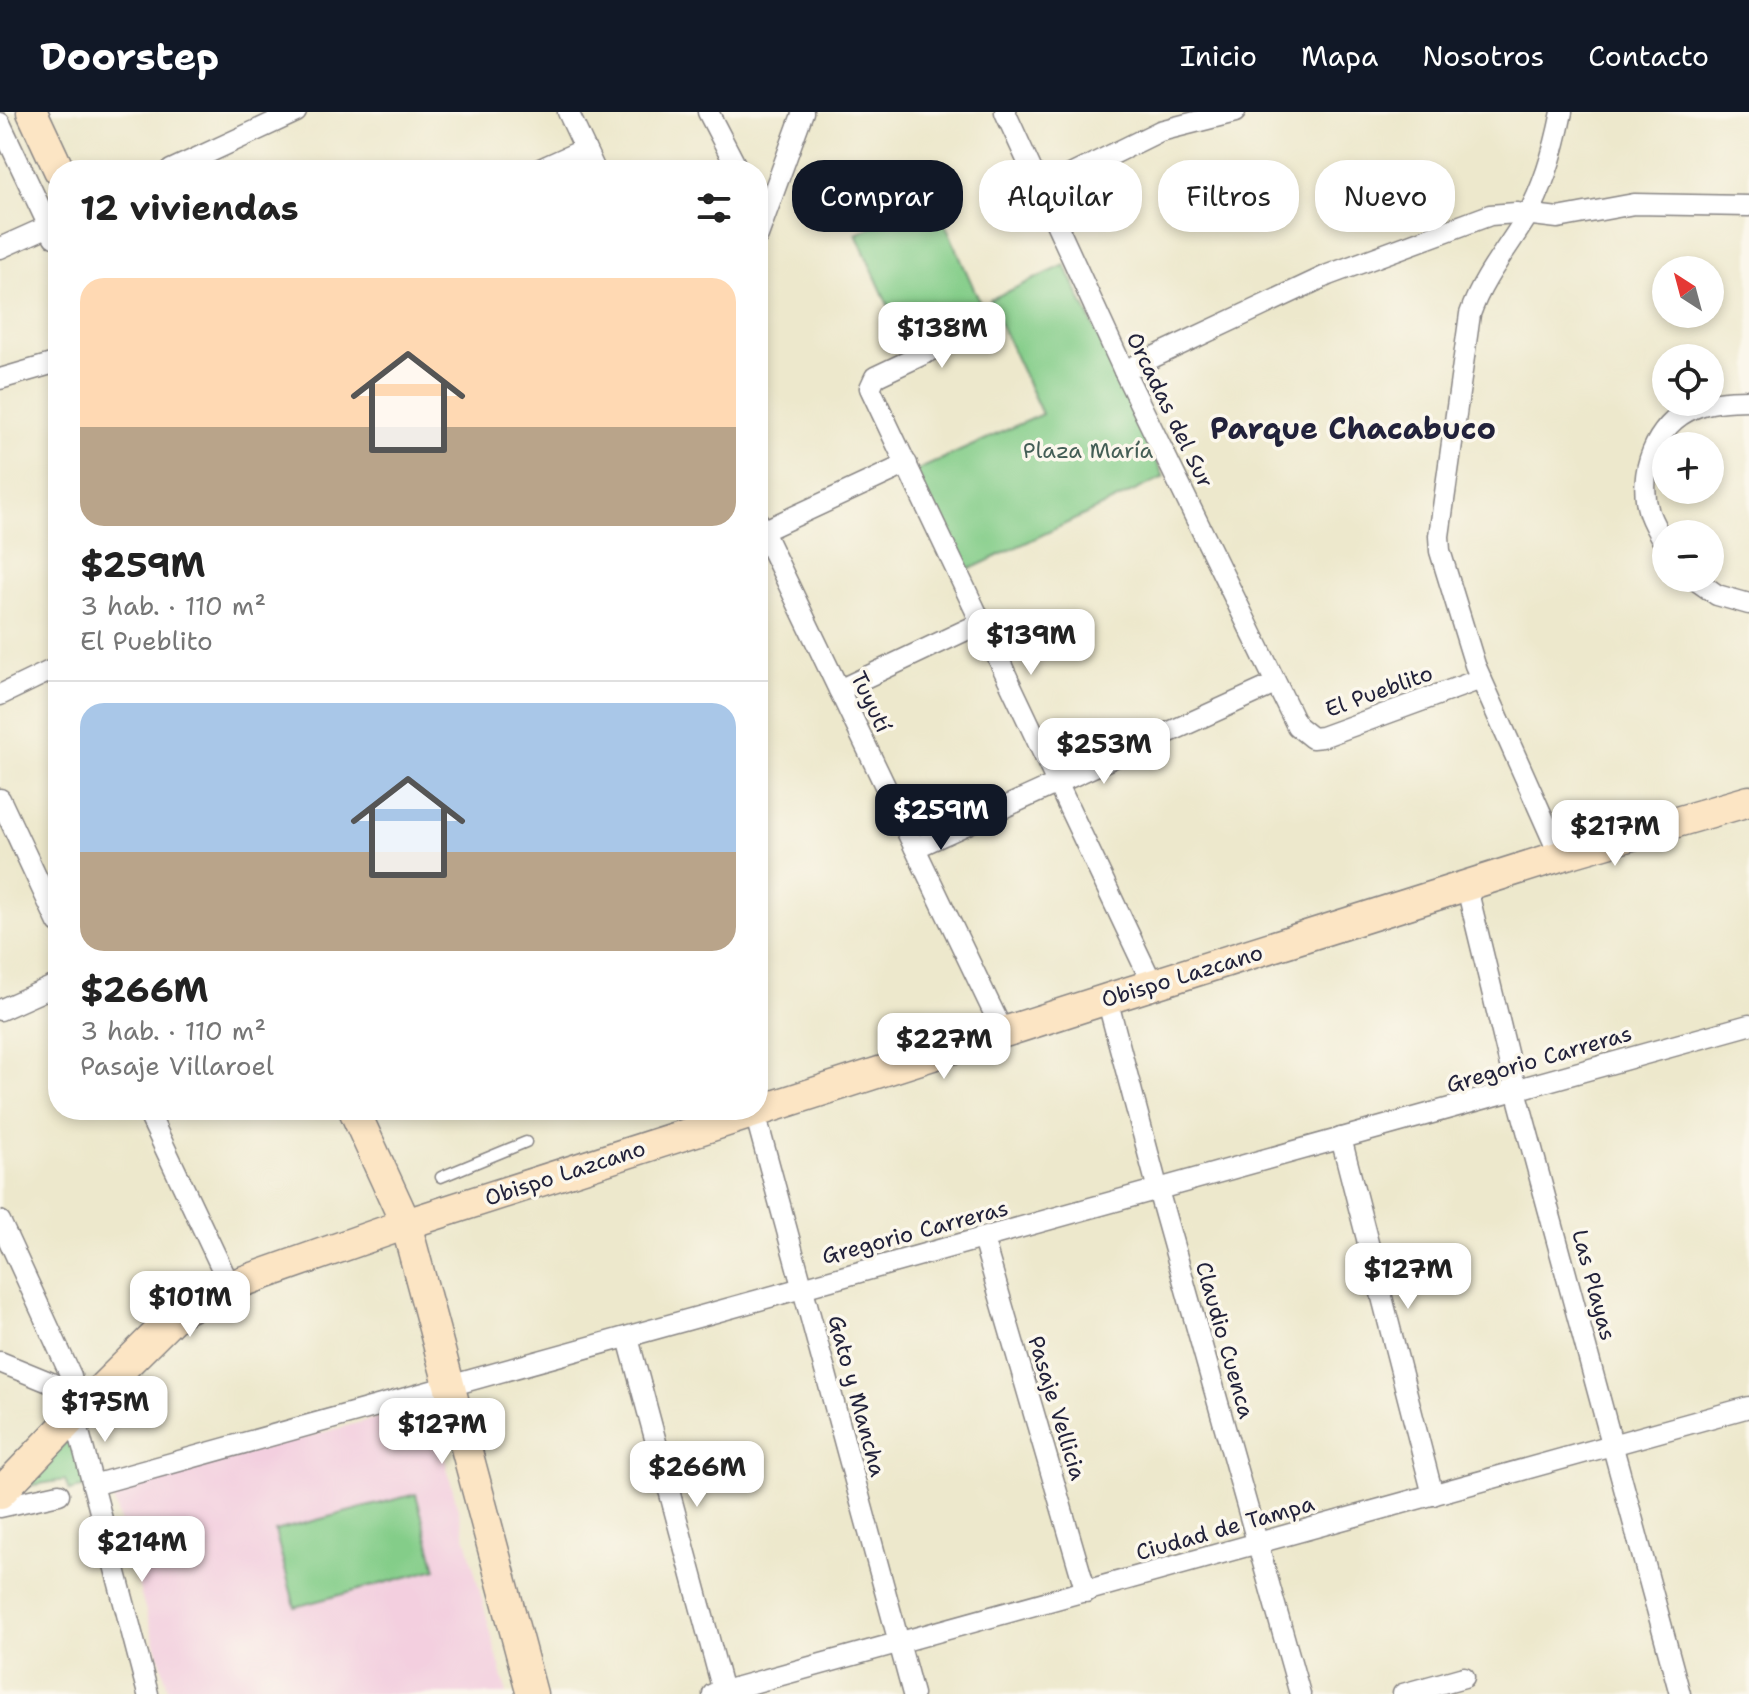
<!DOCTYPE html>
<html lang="es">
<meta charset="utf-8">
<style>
body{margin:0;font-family:"Shantell Sans",sans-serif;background:#f2f2f2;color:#222;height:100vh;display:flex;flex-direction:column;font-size:30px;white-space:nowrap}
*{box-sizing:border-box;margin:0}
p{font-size:26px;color:#767676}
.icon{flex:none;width:44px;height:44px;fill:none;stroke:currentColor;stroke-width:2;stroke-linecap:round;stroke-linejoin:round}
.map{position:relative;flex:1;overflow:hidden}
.drawer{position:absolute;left:48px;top:48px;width:720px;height:960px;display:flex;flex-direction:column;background:#fff;border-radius:32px;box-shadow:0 4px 12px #0003}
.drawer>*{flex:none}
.banner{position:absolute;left:792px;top:48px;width:760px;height:72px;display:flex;gap:16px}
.needle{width:52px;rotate:324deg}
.fabs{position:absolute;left:1652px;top:144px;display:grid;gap:16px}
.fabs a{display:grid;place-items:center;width:72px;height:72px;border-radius:50%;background:#fff;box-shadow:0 4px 12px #0003;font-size:40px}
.price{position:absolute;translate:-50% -68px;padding:0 18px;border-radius:16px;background:#fff;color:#222;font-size:26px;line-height:52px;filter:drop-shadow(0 2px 4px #0008)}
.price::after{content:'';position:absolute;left:50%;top:48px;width:24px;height:18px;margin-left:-12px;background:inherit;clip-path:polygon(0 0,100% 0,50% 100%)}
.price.on{background:#111827;color:#fff}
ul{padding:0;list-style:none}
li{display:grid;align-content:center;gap:16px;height:424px;padding:0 32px}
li+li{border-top:2px solid #e0e0e0}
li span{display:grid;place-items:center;height:248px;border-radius:24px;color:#555}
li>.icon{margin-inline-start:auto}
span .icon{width:144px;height:144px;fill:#fffc;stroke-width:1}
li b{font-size:34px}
h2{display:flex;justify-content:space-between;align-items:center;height:96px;padding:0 32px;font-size:34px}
.pill{padding:0 28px;border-radius:32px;background:#fff;box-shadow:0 4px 12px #0003;font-size:28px;line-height:72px}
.pill.on{background:#111827;color:#fff}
header{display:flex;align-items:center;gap:48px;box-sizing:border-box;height:112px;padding:0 40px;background:#111827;color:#fff}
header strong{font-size:38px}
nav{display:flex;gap:44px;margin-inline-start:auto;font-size:28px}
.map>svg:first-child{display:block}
</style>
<header>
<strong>Doorstep</strong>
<nav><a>Inicio</a><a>Mapa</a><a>Nosotros</a><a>Contacto</a></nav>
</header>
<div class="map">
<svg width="1749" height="1582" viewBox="0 0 1749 1582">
<rect width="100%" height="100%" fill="#fbf7ec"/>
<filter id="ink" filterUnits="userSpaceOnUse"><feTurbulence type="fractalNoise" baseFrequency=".0125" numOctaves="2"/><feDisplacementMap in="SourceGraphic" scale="16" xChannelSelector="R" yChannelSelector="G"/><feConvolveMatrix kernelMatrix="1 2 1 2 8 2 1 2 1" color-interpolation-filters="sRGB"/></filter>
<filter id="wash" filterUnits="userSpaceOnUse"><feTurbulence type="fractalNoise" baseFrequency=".006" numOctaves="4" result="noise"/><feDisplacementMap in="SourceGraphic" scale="32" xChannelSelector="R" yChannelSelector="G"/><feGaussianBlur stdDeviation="1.8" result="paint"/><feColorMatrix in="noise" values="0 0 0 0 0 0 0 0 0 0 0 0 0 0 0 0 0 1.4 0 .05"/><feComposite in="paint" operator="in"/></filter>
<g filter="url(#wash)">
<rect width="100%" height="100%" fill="#ede8cc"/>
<path fill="#f3cfdf" d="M430 1291 507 1582H170L111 1379Z"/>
<g fill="#84cd89" stroke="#537862" stroke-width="2">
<path d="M934 87 983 197 906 233 856 122Z"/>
<path d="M1065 153 1164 365 962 461 911 361 1042 302 989 188Z"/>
<path d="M71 1324 86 1375 69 1379 65 1368 26 1374Z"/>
<path d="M416 1382 436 1457 295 1495 275 1419Z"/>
</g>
</g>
<g filter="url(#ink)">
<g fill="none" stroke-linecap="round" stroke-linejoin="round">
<defs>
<path id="lane" d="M441 1065 526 1030"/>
<g id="street">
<path d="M568 0 595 58"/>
<path d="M708 0 738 58"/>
<path d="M1005 0 1124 259 1297 614 1312 626 1322 625 1481 567"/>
<path d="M0 11 54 125"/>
<path d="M171 58 296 0"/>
<path d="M538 58 585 37"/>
<path d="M1040 78 1160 19 1235 0"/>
<path d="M758 123 803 0"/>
<path d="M0 136 58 110"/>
<path d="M983 214 875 265 870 276 1153 873"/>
<path d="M1124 259 1328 163 1490 103 1516 101 1558 106 1634 92 1749 94"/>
<path d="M0 267 58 250"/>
<path d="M758 409 1004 922"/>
<path d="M763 419 907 352"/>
<path d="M1666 434C1660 424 1653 412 1649 401 1637 362 1655 312 1694 296 1711 289 1731 288 1749 288"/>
<path d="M1693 466 1717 483 1749 492"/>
<path d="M839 578 981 511"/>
<path d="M0 583 58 555"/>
<path d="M0 687 58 811"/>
<path d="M915 736 1275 572"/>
<path d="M1560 744 1475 553 1440 439 1439 424 1470 202C1482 167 1507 137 1526 106 1544 75 1555 35 1562 0"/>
<path d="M1467 776 1516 978 1680 1582"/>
<path d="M1107 887 1158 1078 1300 1582"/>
<path d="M0 898 58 872"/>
<path d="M147 998 230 1174"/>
<path d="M755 1001 913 1582"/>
<path d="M1341 1026 1433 1383"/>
<path d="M0 1109 71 1264 79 1320 148 1582"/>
<path d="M983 1127 1086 1480"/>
<path d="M628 1226 723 1579"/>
<path d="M0 1250 83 1284"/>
<path d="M93 1373 1749 913"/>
<path d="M0 1395 59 1382"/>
<path d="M713 1582 1749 1295"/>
<path d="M1403 1582 1464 1565"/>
</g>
<g id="secondary">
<path d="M32 0 59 58"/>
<path d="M354 998 406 1112 532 1582"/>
<path d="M0 1381 75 1303 179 1200 230 1174 406 1112 1107 887 1560 744 1749 689"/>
</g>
</defs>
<use href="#lane" stroke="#888584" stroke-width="13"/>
<use href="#street" stroke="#888584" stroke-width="23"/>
<use href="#secondary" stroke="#888584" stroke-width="33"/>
<use href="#lane" stroke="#fff" stroke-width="10"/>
<use href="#street" stroke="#fff" stroke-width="20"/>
<use href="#secondary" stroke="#fce5c4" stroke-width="30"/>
</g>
</g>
<g text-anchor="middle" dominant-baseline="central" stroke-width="7" stroke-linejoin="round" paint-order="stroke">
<g font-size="22" fill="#22223b" stroke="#fbf7ec">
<text transform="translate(1170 298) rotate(64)">Orcadas del Sur</text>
<text transform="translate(1379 579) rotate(-20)">El Pueblito</text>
<text transform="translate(871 590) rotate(64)">Tuyutí</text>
<text transform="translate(1182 864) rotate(-17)">Obispo Lazcano</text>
<text transform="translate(1539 947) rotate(-16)">Gregorio Carreras</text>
<text transform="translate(565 1061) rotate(-18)">Obispo Lazcano</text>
<text transform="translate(915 1120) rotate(-15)">Gregorio Carreras</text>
<text transform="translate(1594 1173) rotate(75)">Las Playas</text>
<text transform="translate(1225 1228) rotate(74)">Claudio Cuenca</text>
<text transform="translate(857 1284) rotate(75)">Gato y Mancha</text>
<text transform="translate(1057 1296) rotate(73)">Pasaje Vellicia</text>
<text transform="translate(1225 1416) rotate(-16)">Ciudad de Tampa</text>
</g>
<g font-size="22" fill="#445e56" stroke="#fbf7ec">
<text x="1088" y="338">Plaza María</text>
</g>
<g font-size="30" font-weight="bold" fill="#22223b" stroke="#fbf7ec">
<text x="1353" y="316">Parque Chacabuco</text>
</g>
</g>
</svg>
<div class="fabs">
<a><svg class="needle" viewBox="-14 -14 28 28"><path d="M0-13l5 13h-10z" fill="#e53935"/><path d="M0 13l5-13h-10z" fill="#767676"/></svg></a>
<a><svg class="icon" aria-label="locate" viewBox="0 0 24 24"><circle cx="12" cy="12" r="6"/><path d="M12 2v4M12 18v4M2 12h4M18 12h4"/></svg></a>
<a>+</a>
<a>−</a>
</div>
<b class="price" style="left:942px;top:258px">$138M</b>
<b class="price" style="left:1031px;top:565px">$139M</b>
<b class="price" style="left:1104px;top:674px">$253M</b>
<b class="price on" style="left:941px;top:740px">$259M</b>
<b class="price" style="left:1615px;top:756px">$217M</b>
<b class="price" style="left:944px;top:969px">$227M</b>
<b class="price" style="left:1408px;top:1199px">$127M</b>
<b class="price" style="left:190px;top:1227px">$101M</b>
<b class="price" style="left:105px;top:1332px">$175M</b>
<b class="price" style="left:442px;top:1354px">$127M</b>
<b class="price" style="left:697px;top:1397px">$266M</b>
<b class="price" style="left:142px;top:1472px">$214M</b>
<div class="banner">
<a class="pill on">Comprar</a>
<a class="pill">Alquilar</a>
<a class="pill">Filtros</a>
<a class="pill">Nuevo</a>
</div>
<section class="drawer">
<h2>12 viviendas<svg class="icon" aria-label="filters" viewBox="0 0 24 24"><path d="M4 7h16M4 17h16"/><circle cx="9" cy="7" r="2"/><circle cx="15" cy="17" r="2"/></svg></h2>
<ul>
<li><span style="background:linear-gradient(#ffd9b3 60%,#b9a48a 0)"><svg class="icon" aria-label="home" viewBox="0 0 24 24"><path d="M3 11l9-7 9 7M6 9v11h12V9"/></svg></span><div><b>$259M</b><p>3 hab. · 110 m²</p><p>El Pueblito</p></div></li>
<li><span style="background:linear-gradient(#a9c7e8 60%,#b9a48a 0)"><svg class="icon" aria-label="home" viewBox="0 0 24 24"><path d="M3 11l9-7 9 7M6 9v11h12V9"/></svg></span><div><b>$266M</b><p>3 hab. · 110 m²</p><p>Pasaje Villaroel</p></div></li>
</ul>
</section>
</div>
